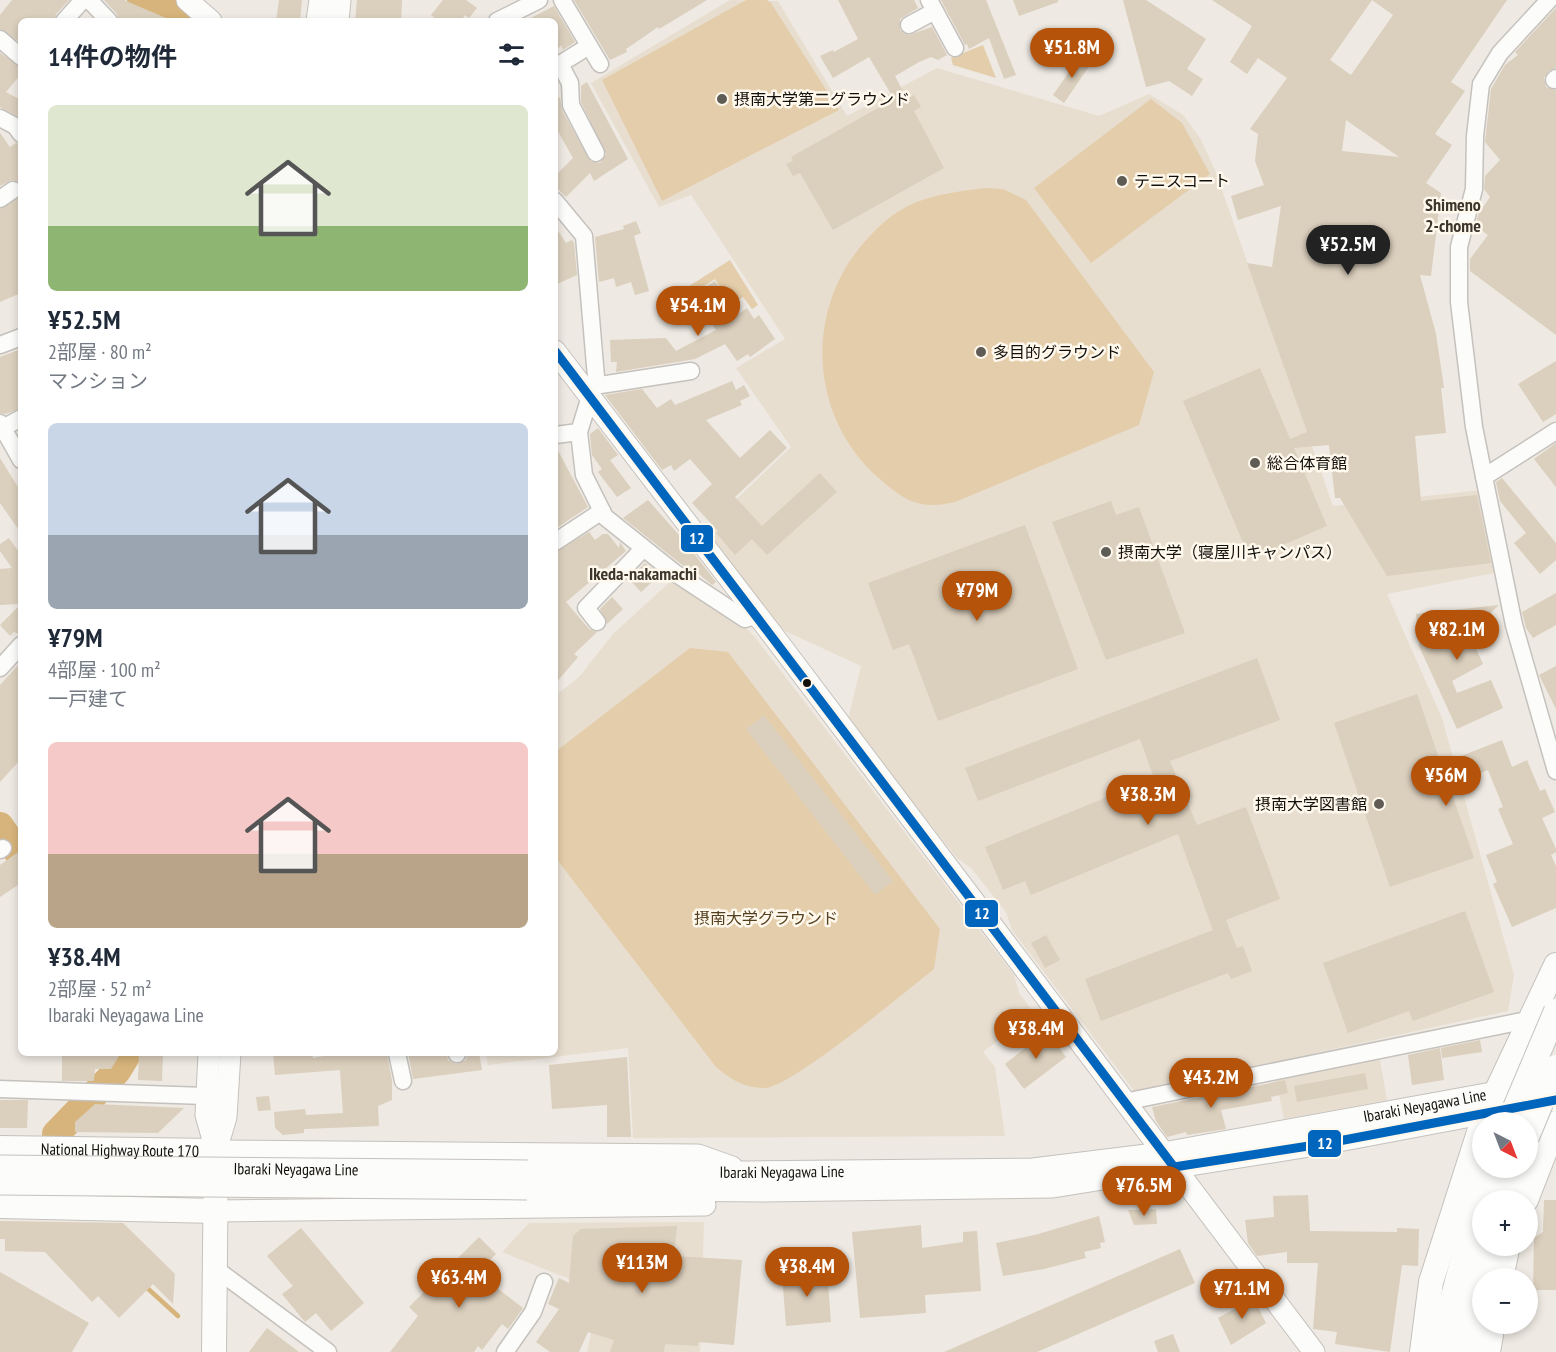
<!DOCTYPE html>
<html lang="ja">
<meta charset="utf-8">
<style>
body{margin:0;font-family:"PT Sans Narrow","Noto Sans JP",sans-serif;background:#f6f6f7;color:#1f2937;height:100vh;display:flex;flex-direction:column;font-size:22px;white-space:nowrap}
*{box-sizing:border-box;margin:0}
p{font-size:20px;color:#747a83}
.icon{flex:none;width:33px;height:33px;fill:none;stroke:currentColor;stroke-width:2;stroke-linecap:round;stroke-linejoin:round}
.map{position:relative;flex:1;overflow:hidden}
.side{position:absolute;left:18px;top:18px;width:540px;height:1038px;display:flex;flex-direction:column;background:#fff;border-radius:9px;box-shadow:0 3px 9px #0003}
.side>*{flex:none}
.needle{width:39px;rotate:138deg}
.controls{position:absolute;left:1472px;top:1112px;display:grid;gap:12px}
.controls a{display:grid;place-items:center;width:66px;height:66px;border-radius:50%;background:#fff;box-shadow:0 3px 9px #0003;font-size:30px}
.price{position:absolute;translate:-50% -51px;padding:0 14px;border-radius:21px;background:#b45309;color:#fff;font-size:20px;line-height:39px;filter:drop-shadow(0 2px 3px #0008)}
.price::after{content:'';position:absolute;left:50%;top:36px;width:18px;height:14px;margin-left:-9px;background:inherit;clip-path:polygon(0 0,100% 0,50% 100%)}
.price.active{background:#222;color:#fff}
ul{padding:0;list-style:none}
li{display:grid;align-content:center;gap:12px;height:318px;padding:0 30px}
li span{display:grid;place-items:center;height:186px;border-radius:9px;color:#555}
li>.icon{margin-inline-start:auto}
span .icon{width:108px;height:108px;fill:#fffc;stroke-width:1}
li b{font-size:26px}
h2{display:flex;justify-content:space-between;align-items:center;height:72px;padding:0 30px;font-size:26px}
.map>svg:first-child{display:block}
</style>
<div class="map">
<svg width="1556" height="1352" viewBox="0 0 1556 1352">
<rect width="100%" height="100%" fill="#eee9e2"/>
<g fill="#e8ded0">
<path d="M730 0 778 1 847 116 937 68 1099 116 1149 94 1183 115 1200 138 1215 170 1333 506 1482 490 1499 572 1387 594 1442 718 1514 975 1508 1011 1135 1092 1012 930 1006 912 971 868 957 858 848 719 861 666 774 626 701 533 791 447 736 368 785 339 691 195 659 207 591 83Z"/>
<path d="M672 580 713 609 724 611 737 619 755 637 1014 975 1019 993 1034 1013 983 1052 995 1067 1005 1136 633 1138 628 1048 488 1065 486 1053H555V696L579 677 613 634Z"/>
<path d="M1379 1054 1387 1100 1284 1119 1275 1075Z"/>
<path d="M704 1222 700 1352H587L594 1320 577 1282 502 1252 529 1223Z"/>
</g>
<g fill="#e4cdaa">
<path d="M746 0H767L771 3 839 110 662 201 602 80Z"/>
<path d="M983 45 996 78 953 65 951 58Z"/>
<path d="M1151 99 1182 123 1210 174 1091 263 1034 188Z"/>
<path d="M985 188 1003 189 1026 200 1154 372 1139 425 955 502C922 510 906 502 881 480 811 421 803 316 861 246 875 229 893 212 914 203 937 194 961 191 985 188Z"/>
<path d="M730 260 758 305 752 309 743 297 731 304 715 279 690 295 694 303 667 320 658 306Z"/>
<path d="M690 648 728 652 940 929 934 969C906 991 792 1087 765 1088 744 1088 732 1080 716 1067L555 857V752Z"/>
</g>
<g fill="none" stroke-linecap="round" stroke-linejoin="round">
<path stroke="#d7b47b" stroke-width="4.5" d="M145 1286 178 1316"/>
<g stroke="#d7b47b" stroke-width="28">
<path d="M141 0 190 21"/>
<path d="M0 826 21 857"/>
<path d="M56 1134 117 1071 128 1053"/>
</g>
</g>
<g fill="#dbcfbd" fill-rule="evenodd">
<path d="M12 0H69L56 14 54 21H21V43L0 29V15Z"/>
<path d="M104 0H124L173 21H119L117 14Z"/>
<path d="M279 0H302L300 21H276Z"/>
<path d="M357 0H402L401 21H355Z"/>
<path d="M443 0H466L477 8 469 18 465 15 461 21H439L431 15Z"/>
<path d="M574 0H707L659 29 658 27 626 49 627 52 610 60Z"/>
<path d="M838 0H914L918 8 900 19V30L909 35 932 27 947 55 938 60 931 57 919 62 895 76 907 99 914 95 921 107 914 111 944 168 833 230 800 173 793 176 786 164 793 161 791 157 894 99 869 57 833 78 820 56 833 50 834 52 858 39Z"/>
<path d="M941 0H986L1016 75 1004 79 989 38 969 49 967 44 965 45Z"/>
<path d="M1013 0H1058V2L1019 16Z"/>
<path d="M1123 0H1146L1206 39 1187 69 1203 79 1192 96 1169 81 1146 87Z"/>
<path d="M1212 0H1507L1451 82 1465 91 1435 134 1452 145 1426 183 1441 193 1431 276 1420 275 1436 334 1444 388H1441L1446 433 1415 436 1421 501 1477 495 1491 563 1387 576 1340 498H1335L1329 445 1294 448 1327 526 1250 559 1183 401 1260 368 1290 439 1307 432 1247 263 1272 267 1281 206 1238 220 1231 196 1264 185 1255 161 1258 134 1250 129 1287 78 1258 58 1247 74 1230 62 1252 26ZM1372 0 1393 15 1351 75 1330 60ZM1346 120 1399 157 1342 151Z"/>
<path d="M554 6 575 42 563 50 561 45 555 52V21H525Z"/>
<path d="M1556 8V68L1549 71 1544 78 1546 87 1556 90V335L1470 271V259L1488 235 1475 226 1479 213 1490 197 1484 189 1485 176 1500 160 1485 142 1491 89 1505 65 1518 55 1515 52Z"/>
<path d="M0 53 21 67V74L6 92 21 100V118L0 107Z"/>
<path d="M1081 55 1092 62 1064 103 1053 95Z"/>
<path d="M587 82 628 159 594 181 590 173 566 197 555 186V176L573 158 555 126V100L560 97 562 110 590 161 600 163 606 154 581 102V86Z"/>
<path d="M0 133 10 147 16 143 21 144V183L12 180 0 186Z"/>
<path d="M21 196V293L0 302V209Z"/>
<path d="M636 221 641 233 634 236 649 291 635 295 631 282 616 287 614 278 599 282 595 237 624 229 623 226Z"/>
<path d="M555 226 566 243 572 240 574 243 577 275 555 285Z"/>
<path d="M715 281 737 315 747 308 754 319 759 315 775 339 750 357 748 354 737 361 725 344 695 359 616 372 617 362H611L610 340 666 338 676 351 716 330 693 295Z"/>
<path d="M21 349V408L6 414 0 413V357Z"/>
<path d="M1556 361V414L1543 422 1518 384Z"/>
<path d="M732 381 736 390 744 385 750 396 740 401 742 405 706 420 740 458 770 430 787 448 735 497 762 526 820 473 837 492 767 555 752 539 735 555 716 533 718 531 692 503 712 484 690 459 674 471 671 465 662 470 605 395 642 389 657 408 671 399 675 405Z"/>
<path d="M598 428 618 455 610 460 631 488 617 497 598 472 602 469 592 455 590 434Z"/>
<path d="M1556 443V487L1534 459Z"/>
<path d="M555 445 588 507 555 529Z"/>
<path d="M0 458 21 492V533L0 503Z"/>
<path d="M1502 478 1556 543V560L1540 574 1514 543 1526 533 1500 501 1496 482Z"/>
<path d="M648 500 686 543 716 582 712 585 693 569 691 571 681 564 623 518Z"/>
<path d="M1111 501 1116 515 1139 507 1185 633 1106 660 1052 522Z"/>
<path d="M1025 525 1078 669 938 721 909 644 893 650 868 583Z"/>
<path d="M589 532 595 540 603 534H608L619 548 620 542 626 551 566 602 589 629 597 632 574 654 578 657 555 684V552Z"/>
<path d="M9 538 21 555V604L0 605V569L12 568 0 551V544Z"/>
<path d="M645 563 660 575 641 592 629 579Z"/>
<path d="M1556 593V625L1533 638 1526 628 1522 612Z"/>
<path d="M612 597 623 609 607 624 600 609Z"/>
<path d="M21 604V635L14 632 10 636 0 625Z"/>
<path d="M1499 605 1469 633 1483 664 1452 681 1457 693 1491 680 1503 708 1457 729 1419 646 1416 614Z"/>
<path d="M1257 658 1280 720 1170 761 1197 825 1246 807 1280 899 1226 920 1237 948 1243 946 1252 971 1231 979 1228 973 1101 1021 1085 979 1213 930 1178 834 1031 895 1025 881 1003 890 985 847 1154 778 1140 739 978 801 965 768Z"/>
<path d="M21 662V759L0 782V685Z"/>
<path d="M1556 666V709L1539 675Z"/>
<path d="M1417 694 1441 764 1502 740 1512 767 1527 760 1540 791 1545 789 1555 812 1542 818 1556 849V852L1551 855 1556 866V908L1512 927 1493 884 1497 882 1486 855 1513 844 1498 809 1503 807 1488 770 1449 785 1474 858 1390 887 1334 723Z"/>
<path d="M764 715 893 881 875 895 746 729Z"/>
<path d="M21 850V883L0 897V865Z"/>
<path d="M1465 911 1494 992 1413 1021 1409 1011 1348 1033 1323 963Z"/>
<path d="M1046 935 1060 960 1045 968 1031 943Z"/>
<path d="M1047 1031 1066 1057 1024 1089 1005 1064Z"/>
<path d="M1480 1040 1482 1052 1442 1058 1441 1048Z"/>
<path d="M1440 1048 1444 1080 1412 1085 1408 1055Z"/>
<path d="M62 1053H121L111 1069H95L94 1081H62Z"/>
<path d="M139 1053H163L162 1081 138 1080Z"/>
<path d="M273 1053H312L313 1058 340 1053H387L392 1081V1100L378 1106 379 1126 304 1129V1133L283 1135 275 1128 274 1112 305 1109 306 1115 343 1113 340 1070 275 1075Z"/>
<path d="M408 1053H447L448 1060 456 1064 466 1060 468 1053H479L482 1070 413 1079Z"/>
<path d="M627 1057 631 1137H607V1105L552 1109 549 1065Z"/>
<path d="M1365 1073 1368 1089 1297 1102 1294 1086Z"/>
<path d="M1285 1080 1288 1093 1271 1097 1272 1101 1221 1110 1226 1129 1187 1135 1186 1132 1167 1137 1156 1121 1152 1107Z"/>
<path d="M269 1096 271 1110 258 1111 256 1097Z"/>
<path d="M0 1100H28L27 1128H0Z"/>
<path d="M95 1104 184 1108 158 1133 75 1132V1122Z"/>
<path d="M1308 1195 1310 1231 1397 1232V1228L1419 1229 1418 1266 1402 1265 1390 1352 1335 1344 1337 1332 1313 1329 1318 1263H1287V1252L1257 1256 1248 1243 1245 1220 1274 1217 1273 1196Z"/>
<path d="M1544 1200H1556V1290H1533L1534 1238 1543 1232Z"/>
<path d="M1156 1209 1157 1224 1134 1225 1128 1210Z"/>
<path d="M1099 1216 1105 1242 1100 1243 1101 1248 1084 1252 1086 1258 1044 1269 1003 1276 996 1243 1035 1235Z"/>
<path d="M0 1221 123 1223 175 1274 173 1304 153 1284 119 1318 98 1296 92 1302 45 1252 5 1251V1239H0Z"/>
<path d="M921 1225 922 1248 963 1242V1232L977 1231 981 1291 925 1295 926 1313 860 1318 852 1232Z"/>
<path d="M677 1226 674 1256 742 1260 734 1345 698 1342V1346L665 1344 664 1352H610L614 1340 588 1332 579 1352H550L536 1342 559 1309 548 1304 559 1278 569 1283 573 1236 581 1229Z"/>
<path d="M301 1228 364 1303 331 1331 316 1313 305 1322 282 1294 293 1286 267 1256Z"/>
<path d="M479 1237 496 1254 477 1273 523 1308 508 1329 502 1324 482 1350 478 1346 474 1352H390L418 1316 409 1307Z"/>
<path d="M1180 1249 1195 1283 1037 1352H944Z"/>
<path d="M827 1270 831 1322 786 1326 782 1274Z"/>
<path d="M0 1272 89 1323 72 1352H0Z"/>
<path d="M1252 1295 1266 1323 1231 1345 1218 1318 1238 1307 1236 1303Z"/>
<path d="M267 1328 299 1352H249Z"/>
<path d="M1173 1334 1180 1352H1158L1154 1341Z"/>
</g>
<g fill="none" stroke-linecap="round" stroke-linejoin="round">
<defs>
<g id="minor">
<path d="M89 0 109 21"/>
<path d="M562 0 600 64"/>
<path d="M929 0 955 48"/>
<path d="M1549 0 1500 53 1481 84 1475 136 1474 189 1459 247V302L1474 427 1514 625 1556 771"/>
<path d="M64 21 83 0"/>
<path d="M497 21 539 0"/>
<path d="M909 25 935 11"/>
<path d="M0 39 21 57"/>
<path d="M589 46 560 64 570 83 571 105 596 153"/>
<path d="M1554 80 1556 78"/>
<path d="M0 118 15 126 21 134"/>
<path d="M0 199 13 190"/>
<path d="M555 201 584 236 596 377 579 432 584 475 605 517 675 573 745 619 758 615"/>
<path d="M0 345 21 337"/>
<path d="M594 386 691 371"/>
<path d="M0 423 21 460"/>
<path d="M3 428 21 418"/>
<path d="M555 435 579 432"/>
<path d="M1484 477 1556 431"/>
<path d="M555 542 602 511"/>
<path d="M597 622 586 608 643 549"/>
<path d="M0 668 21 645"/>
<path d="M0 850 3 848"/>
<path d="M397 1053 403 1081"/>
<path d="M457 1053V1054"/>
<path d="M0 1089 205 1096"/>
<path d="M1124 1102 1532 1019"/>
<path d="M216 1269 328 1352"/>
<path d="M505 1352 533 1312 544 1282"/>
</g>
<g id="major">
<path d="M187 0 211 21"/>
<path d="M317 21 320 0"/>
<path d="M338 21 340 0"/>
<path d="M555 351 775 638 1314 1352"/>
<path d="M209 1053 206 1115 216 1150"/>
<path d="M216 1151 698 1155 732 1167"/>
<path d="M216 1151 226 1117 230 1053"/>
<path id="s1" d="M528 1171 748 1172 1033 1169 1163 1153 1508 1090"/>
<path d="M527 1189 764 1191 1053 1187 1328 1143 1556 1100"/>
<path d="M216 1211 705 1205"/>
</g>
<g id="highway">
<path d="M1482 1122 1556 965"/>
<path id="s2" d="M0 1148 216 1151 214 1352"/>
<path d="M1504 1200 1516 1167"/>
<path d="M1526 1200 1556 1123"/>
<path d="M0 1206 216 1211"/>
<path d="M1501 1278 1508 1245"/>
<path d="M1422 1352 1431 1282 1482 1123"/>
<path d="M1441 1352C1453 1288 1471 1228 1492 1167"/>
<path d="M1464 1352 1489 1245"/>
<path d="M1488 1352 1493 1323"/>
</g>
</defs>
<use href="#minor" stroke="#c5c1bc" stroke-width="19"/>
<use href="#major" stroke="#c5c1bc" stroke-width="23"/>
<use href="#highway" stroke="#c5c1bc" stroke-width="26"/>
<use href="#minor" stroke="#fcfcfb" stroke-width="16"/>
<use href="#major" stroke="#fcfcfb" stroke-width="21"/>
<use href="#highway" stroke="#fcfcfb" stroke-width="24"/>
<defs>
<g id="major-bridge">
<path id="s3" d="M0 1166 528 1171"/>
<path d="M0 1184 527 1189"/>
</g>
<g id="highway-bridge">
<path d="M1509 1122 1556 1011"/>
<path d="M1527 1137 1556 1067"/>
</g>
</defs>
<use href="#major-bridge" stroke="#c5c1bc" stroke-width="23" stroke-linecap="butt"/>
<use href="#highway-bridge" stroke="#c5c1bc" stroke-width="26" stroke-linecap="butt"/>
<use href="#major-bridge" stroke="#fcfcfb" stroke-width="21"/>
<use href="#highway-bridge" stroke="#fcfcfb" stroke-width="24"/>
<defs>
<path id="bus-1" d="M555 351 1174 1167 1328 1143 1556 1100"/>
</defs>
<use href="#bus-1" stroke="#fff8ed" stroke-width="14"/>
<use href="#bus-1" stroke="#0065bd" stroke-width="9"/>
</g>
<g fill="#5f5c56" stroke="#fff8ed" stroke-width="2">
<circle cx="722" cy="99" r="6"/>
<circle cx="1122" cy="181" r="6"/>
<circle cx="981" cy="352" r="6"/>
<circle cx="1255" cy="463" r="6"/>
<circle cx="1106" cy="552" r="6"/>
<circle cx="1379" cy="804" r="6"/>
</g>
<circle fill="#12100b" stroke="#fff8ed" stroke-width="2" cx="807" cy="683" r="5"/>
<g text-anchor="middle" dominant-baseline="central" stroke-width="5" stroke-linejoin="round" paint-order="stroke">
<g font-size="16" fill="#12100b" stroke="#fff8ed" text-anchor="start">
<text x="734" y="99">摂南大学第二グラウンド</text>
<text x="1134" y="181">テニスコート</text>
<text x="993" y="352">多目的グラウンド</text>
<text x="1267" y="463">総合体育館</text>
<text x="1118" y="552">摂南大学（寝屋川キャンパス）</text>
<text x="1367" y="804" text-anchor="end">摂南大学図書館</text>
</g>
<g font-size="16" fill="#543f1e" stroke="#fff8ed">
<text x="766" y="918">摂南大学グラウンド</text>
</g>
<g font-size="16" fill="#12100b" stroke="#fff8ed">
<text stroke="none"><textPath href="#s1" startOffset="902">Ibaraki Neyagawa Line</textPath></text>
<text stroke="none"><textPath href="#s2" startOffset="120">National Highway Route 170</textPath></text>
<text stroke="none"><textPath href="#s3" startOffset="296">Ibaraki Neyagawa Line</textPath></text>
<text stroke="none"><textPath href="#s1" startOffset="254">Ibaraki Neyagawa Line</textPath></text>
</g>
<g font-size="18" font-weight="bold" fill="#3c352b" stroke="#fff8ed">
<text x="1453" y="204">Shimeno<tspan x="1453" dy="21">2-chome</tspan></text>
<text x="643" y="573">Ikeda-nakamachi</text>
</g>
</g>
<g stroke="#fff8ed" stroke-width="2">
<rect x="680" y="524" width="34" height="29" rx="6" fill="#0065bd"/>
<rect x="964" y="899" width="35" height="29" rx="6" fill="#0065bd"/>
<rect x="1307" y="1129" width="35" height="29" rx="6" fill="#0065bd"/>
</g>
<g font-size="16" text-anchor="middle" font-weight="bold" fill="#fff">
<text x="697" y="544">12</text>
<text x="982" y="919">12</text>
<text x="1325" y="1149">12</text>
</g>
</svg>
<div class="controls">
<a><svg class="needle" viewBox="-14 -14 28 28"><path d="M0-13l5 13h-10z" fill="#e53935"/><path d="M0 13l5-13h-10z" fill="#747a83"/></svg></a>
<a>+</a>
<a>−</a>
</div>
<b class="price" style="left:1072px;top:79px">¥51.8M</b>
<b class="price active" style="left:1348px;top:276px">¥52.5M</b>
<b class="price" style="left:698px;top:337px">¥54.1M</b>
<b class="price" style="left:977px;top:622px">¥79M</b>
<b class="price" style="left:1457px;top:661px">¥82.1M</b>
<b class="price" style="left:1446px;top:807px">¥56M</b>
<b class="price" style="left:1148px;top:826px">¥38.3M</b>
<b class="price" style="left:1036px;top:1060px">¥38.4M</b>
<b class="price" style="left:1211px;top:1109px">¥43.2M</b>
<b class="price" style="left:1144px;top:1217px">¥76.5M</b>
<b class="price" style="left:642px;top:1294px">¥113M</b>
<b class="price" style="left:807px;top:1298px">¥38.4M</b>
<b class="price" style="left:459px;top:1309px">¥63.4M</b>
<b class="price" style="left:1242px;top:1320px">¥71.1M</b>
<section class="side">
<h2>14件の物件<svg class="icon" aria-label="filters" viewBox="0 0 24 24"><path d="M4 7h16M4 17h16"/><circle cx="9" cy="7" r="2"/><circle cx="15" cy="17" r="2"/></svg></h2>
<ul>
<li><span style="background:linear-gradient(#dfe7d0 65%,#8fb573 0)"><svg class="icon" aria-label="home" viewBox="0 0 24 24"><path d="M3 11l9-7 9 7M6 9v11h12V9"/></svg></span><div><b>¥52.5M</b><p>2部屋 · 80 m²</p><p>マンション</p></div></li>
<li><span style="background:linear-gradient(#c9d6e8 60%,#9aa5b1 0)"><svg class="icon" aria-label="home" viewBox="0 0 24 24"><path d="M3 11l9-7 9 7M6 9v11h12V9"/></svg></span><div><b>¥79M</b><p>4部屋 · 100 m²</p><p>一戸建て</p></div></li>
<li><span style="background:linear-gradient(#f6c9c9 60%,#b9a48a 0)"><svg class="icon" aria-label="home" viewBox="0 0 24 24"><path d="M3 11l9-7 9 7M6 9v11h12V9"/></svg></span><div><b>¥38.4M</b><p>2部屋 · 52 m²</p><p>Ibaraki Neyagawa Line</p></div></li>
</ul>
</section>
</div>
